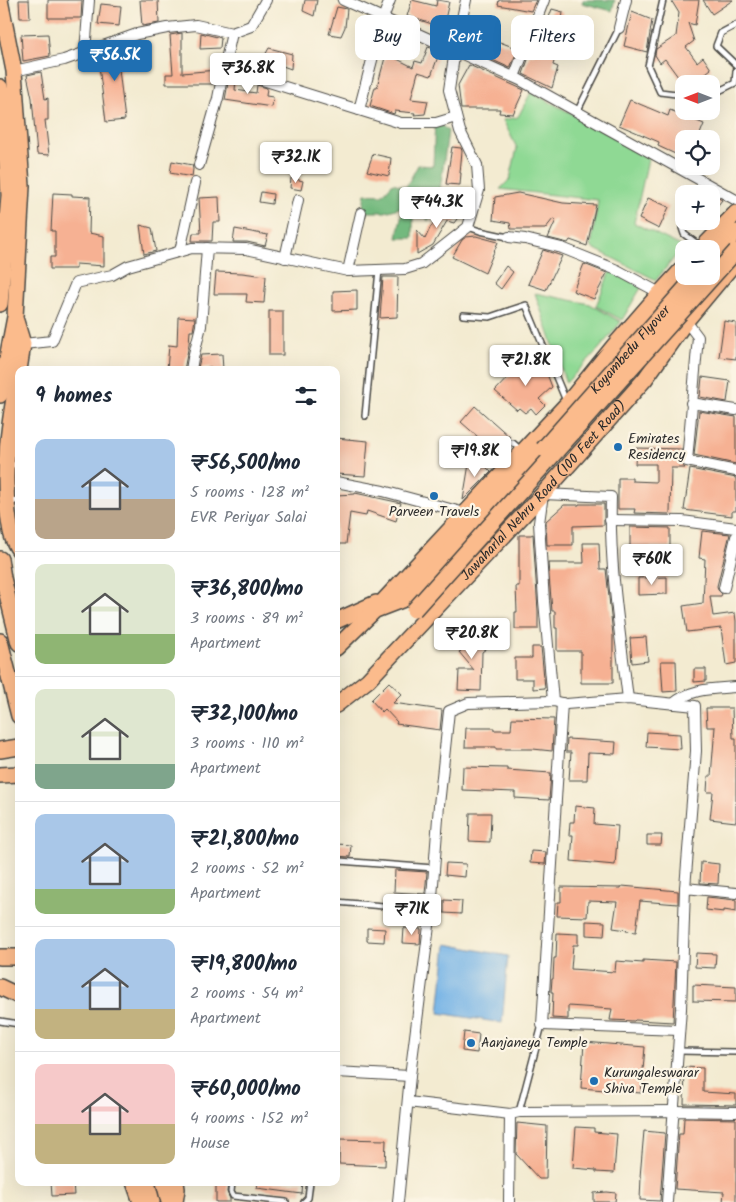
<!DOCTYPE html>
<meta charset="utf-8">
<style>
body{margin:0;font-family:Kalam,sans-serif;background:#f2f2f3;color:#1f2937;height:100vh;display:flex;flex-direction:column;font-size:19px;white-space:nowrap}
*{box-sizing:border-box;margin:0}
p{font-size:16px;color:#747a83}
.icon{flex:none;width:28px;height:28px;fill:none;stroke:currentColor;stroke-width:2;stroke-linecap:round;stroke-linejoin:round}
.map{position:relative;flex:1;overflow:hidden}
.sheet{position:absolute;left:15px;top:366px;width:325px;height:820px;display:flex;flex-direction:column;background:#fff;border-radius:10px;box-shadow:0 5px 20px #0002}
.sheet>*{flex:none}
.hud{position:absolute;left:355px;top:15px;width:305px;height:45px;display:flex;gap:10px}
.needle{width:32px;rotate:270deg}
.buttons{position:absolute;left:675px;top:75px;display:grid;gap:10px}
.buttons a{display:grid;place-items:center;width:45px;height:45px;border-radius:10px;background:#fff;box-shadow:0 5px 20px #0002;font-size:25px}
.price{position:absolute;translate:-50% -42px;padding:0 11px;border-radius:5px;background:#fff;color:#222;font-size:16px;line-height:32px;filter:drop-shadow(0 1px 2px #0008)}
.price::after{content:'';position:absolute;left:50%;top:30px;width:15px;height:11px;margin-left:-8px;background:inherit;clip-path:polygon(0 0,100% 0,50% 100%)}
.price.current{background:#1f6fb2;color:#fff}
ul{padding:0;list-style:none}
li{display:flex;align-items:center;gap:15px;height:125px;padding:0 20px}
li+li{border-top:1px solid #e0e1e3}
li span{display:grid;place-items:center;flex:none;width:140px;height:100px;border-radius:10px;color:#555}
li>.icon{margin-inline-start:auto}
span .icon{width:60px;height:60px;fill:#fffc;stroke-width:1}
li b{font-size:21px}
h2{display:flex;justify-content:space-between;align-items:center;height:60px;padding:0 20px;font-size:21px}
.pill{padding:0 18px;border-radius:10px;background:#fff;box-shadow:0 5px 20px #0002;font-size:18px;line-height:45px}
.pill.current{background:#1f6fb2;color:#fff}
.map>svg:first-child{display:block}
</style>
<div class="map">
<svg width="736" height="1202" viewBox="0 0 736 1202">
<rect width="100%" height="100%" fill="#fcf5e5"/>
<filter id="ink" filterUnits="userSpaceOnUse"><feTurbulence type="fractalNoise" baseFrequency=".02" numOctaves="2"/><feDisplacementMap in="SourceGraphic" scale="10" xChannelSelector="R" yChannelSelector="G"/><feConvolveMatrix kernelMatrix="1 2 1 2 8 2 1 2 1" color-interpolation-filters="sRGB"/></filter>
<filter id="wash" filterUnits="userSpaceOnUse"><feTurbulence type="fractalNoise" baseFrequency=".0096" numOctaves="4" result="noise"/><feDisplacementMap in="SourceGraphic" scale="20" xChannelSelector="R" yChannelSelector="G"/><feGaussianBlur stdDeviation="1.12" result="paint"/><feColorMatrix in="noise" values="0 0 0 0 0 0 0 0 0 0 0 0 0 0 0 0 0 1.4 0 .05"/><feComposite in="paint" operator="in"/></filter>
<g filter="url(#wash)">
<rect width="100%" height="100%" fill="#f3ebd1"/>
<g fill="#8fd994" stroke="#5d8260">
<path d="M531 92 649 155 634 223 683 247 656 280 591 247 598 200 500 189 510 179 517 148 503 120 518 117Z"/>
<path d="M610 271 642 286 622 320 596 306Z"/>
<path d="M535 293 590 304 621 322 598 350 566 383Z"/>
</g>
<g fill="#73b97e" stroke="#4f7254">
<path d="M583 0H615L612 11 582 3Z"/>
<path d="M435 120 448 131 440 190 471 195 467 209 440 202 428 221 425 214 413 215V238H397L403 207 385 212H362L365 194 382 195 393 183 406 187 418 165 433 166Z"/>
</g>
<path fill="#73b2e6" stroke="#4f6e88" d="M446 944 508 956 502 1023 439 1013Z"/>
<g id="blocks">
<g fill="#f6b193">
<path d="M19 0H29L30 18H20Z"/>
<path d="M48 0H82L81 18H48Z"/>
<path d="M140 0H158L159 23 142 26Z"/>
<path d="M305 0H317L314 16 303 11Z"/>
<path d="M412 0 436 6 437 0 449 2 443 28 432 27V24L407 16Z"/>
<path d="M499 0H536L531 11 498 5Z"/>
<path d="M671 0H699L695 25 688 23 694 41 686 47 697 62 703 57 711 69 702 76 701 75 689 84H684V85L665 59 660 63 655 55 656 49 676 36 679 13Z"/>
<path d="M703 0H733L712 14Z"/>
<path d="M101 4 121 6 119 26 98 24Z"/>
<path d="M337 7 347 9 345 27 341 36 329 34Z"/>
<path d="M552 9 563 12 562 20 567 24 565 34 562 33 553 65 558 67 552 88 523 74 530 54 534 55 543 30 544 31Z"/>
<path d="M632 12 652 20 647 52 624 46Z"/>
<path d="M390 29 403 35 395 58 413 67 415 61 422 63 428 47 440 51 431 76 418 72 411 99 428 101 425 114 414 115 415 113 395 111 394 114 370 106 375 87H377L386 54 382 53Z"/>
<path d="M182 33V73L217 70 214 84H166V74H173L170 35Z"/>
<path d="M201 33 221 38 220 48 200 49Z"/>
<path d="M48 34 50 56 23 61 21 35Z"/>
<path d="M492 39 518 49 510 68 484 56Z"/>
<path d="M136 46 138 64 119 69 125 120 106 122 98 58 126 54 125 48Z"/>
<path d="M269 48 292 54 291 69 263 59Z"/>
<path d="M469 65 524 90 513 114 499 113 500 109H461L458 85Z"/>
<path d="M41 72 45 99 48 98V120H45L49 155 37 154 32 98 27 75Z"/>
<path d="M229 77 236 79 235 90 256 93 257 85 267 88 266 96 273 97 272 107 225 100Z"/>
<path d="M630 100 668 116 670 110 704 124 698 139H684V158L658 146 659 142 619 125Z"/>
<path d="M452 147 461 148 462 151 460 173H461L460 185 446 184Z"/>
<path d="M373 154 391 158 389 176 367 171Z"/>
<path d="M172 161 192 165 193 169 192 177 170 173Z"/>
<path d="M291 178 303 181 301 190 290 188Z"/>
<path d="M261 192 273 194 272 204 259 202Z"/>
<path d="M53 193 72 194V196L90 197 89 233 104 236V266L76 264V269H50V257H55V231H51Z"/>
<path d="M518 193 563 203 596 205 587 246 570 240 568 243 548 238 556 220 553 219 545 229H511L510 223 493 220 495 197Z"/>
<path d="M711 194 722 200 711 214Z"/>
<path d="M219 197 220 222H213L212 241H192L193 233H201L199 198Z"/>
<path d="M648 198 669 207 659 229 639 219Z"/>
<path d="M445 205 462 212 454 223 447 221 433 245 417 254V230L425 239 431 226 441 219Z"/>
<path d="M140 225 152 228 156 251 144 254Z"/>
<path d="M235 229 268 235 265 246 247 242H233Z"/>
<path d="M476 236 498 242 485 273 452 257 462 240 466 237Z"/>
<path d="M543 250 562 256 546 290 528 284Z"/>
<path d="M584 264 607 273 594 299 573 291Z"/>
<path d="M506 266 513 272 501 289 494 283Z"/>
<path d="M216 272 242 273 266 276 264 303 246 302 247 294H214Z"/>
<path d="M383 277H398L397 317 380 318Z"/>
<path d="M357 290V310L333 311V291Z"/>
<rect x="269" y="311" width="14" height="44"/>
<path d="M178 317 195 318 194 325 193 331H190L189 344 184 370H167L169 345 177 346Z"/>
<path d="M724 321 736 323V359L719 357Z"/>
<path d="M222 354 223 370H211V367L198 368 201 355Z"/>
<path d="M526 358 535 360 540 364 547 374 552 387 539 399 545 405 536 414 531 408 525 413 519 408 517 410 495 391Z"/>
<path d="M702 377 730 381 727 402 700 397Z"/>
<path d="M475 406 510 437 505 440 495 452 461 422Z"/>
<path d="M699 411 736 417V464L694 455Z"/>
<path d="M336 438 368 441 365 476 336 474Z"/>
<path d="M636 448 681 449V463L685 468H671L670 514 634 513 635 509H618V478H632V481L656 482V464H635Z"/>
<path d="M469 464 486 467 491 472 463 500Z"/>
<path d="M690 469 736 478V511H732V516L684 510Z"/>
<path d="M355 493 401 503 396 521 367 511 366 516 350 513 346 544H336V495L355 494Z"/>
<path d="M579 504H604V525L573 526V545H547L546 521 564 505H579Z"/>
<path d="M630 527 670 528V547H649L650 560 626 561 625 547 630 546Z"/>
<path d="M702 531 730 534 717 586 718 590 722 594 721 596H710L713 616 735 613 736 621V663L726 665 721 628 687 632 683 606 703 603 705 559 699 558Z"/>
<path d="M533 534 538 611V629H515V612H517L516 586H519V535H531Z"/>
<path d="M583 543H599L600 569H606L613 635V683H581V651H557V628H555V611H552L548 563H584Z"/>
<path d="M667 577V594L638 595V578Z"/>
<path d="M470 627 478 638 483 635 491 645 482 652 481 691 458 690 459 670H474L459 652 461 651 457 646 459 645 455 640Z"/>
<path d="M646 637 648 661 632 663 630 638Z"/>
<path d="M532 647H541L545 688 533 689V679H515V658H532Z"/>
<path d="M661 661H676L677 691 663 692Z"/>
<path d="M694 669H706V681L694 682Z"/>
<path d="M389 682 402 694 393 703 442 710 440 730 396 724 397 722 385 709 382 712 371 700Z"/>
<path d="M706 708H732L733 738H736V822L710 819 713 792H707L708 776H711L715 727H707Z"/>
<path d="M512 718 554 719 552 751 533 749H496V747H465L466 728H494V730H511Z"/>
<path d="M647 732 680 734 681 749 646 747Z"/>
<path d="M567 739 616 742 615 754 588 753 587 780H569L571 752H566Z"/>
<path d="M463 767 507 768V770L551 773 549 800 515 798V792L462 790Z"/>
<path d="M575 806 595 808 594 824 618 826 615 865 571 861 573 835H569L570 822H574Z"/>
<path d="M470 813H491L490 842 469 841Z"/>
<path d="M647 835H662L661 845H647Z"/>
<path d="M336 844 351 845 350 857 336 856Z"/>
<path d="M531 851 546 852 545 864 530 863Z"/>
<path d="M701 862 719 864 718 884 700 883Z"/>
<path d="M446 863 466 864 465 877 445 875Z"/>
<path d="M395 870 427 872 425 894 394 892Z"/>
<path d="M622 886 678 891V904L640 901 636 932 626 931 627 930 613 928 617 902 588 901 587 917 557 916 558 902H561V887L621 888Z"/>
<path d="M707 897 736 900V912L724 910V912L706 910Z"/>
<path d="M444 900 462 901 461 914 444 913Z"/>
<path d="M586 921 605 922 604 936 586 935Z"/>
<path d="M367 928 385 929 384 942 367 941Z"/>
<path d="M404 928 421 929 420 944 403 943Z"/>
<path d="M557 933 578 934V945H573L571 969 615 972 616 961 643 963V960L676 962 673 1022 635 1020 634 1021 610 1020 612 1009 568 1006V1019L552 1018 553 992H551L552 979H553L554 958H556Z"/>
<path d="M696 953 716 954 715 968 695 967Z"/>
<path d="M693 985 736 987V1002L693 1001Z"/>
<path d="M464 1032 479 1034 477 1053 462 1051Z"/>
<path d="M584 1042 645 1047 641 1093 581 1088Z"/>
<path d="M685 1067 703 1068V1092L736 1094V1105L684 1104Z"/>
<path d="M684 1118 736 1119V1202H723L724 1192 675 1189 679 1134H683Z"/>
<path d="M517 1123 547 1126 546 1179H539L516 1154Z"/>
<path d="M576 1127 594 1128V1132L617 1134 614 1173 596 1172V1170L573 1168Z"/>
<path d="M644 1131 665 1133 660 1201 640 1200 641 1177H640Z"/>
<path d="M340 1139 386 1140 385 1166 339 1164Z"/>
<path d="M51 1182H73L74 1195 52 1196Z"/>
<path d="M216 1182H228L227 1192 230 1199V1202H216Z"/>
<path d="M258 1182H303L302 1194 257 1188Z"/>
<path d="M607 1192 616 1193 615 1202H594V1193Z"/>
</g>
</g>
</g>
<g filter="url(#ink)">
<use href="#blocks" fill-opacity="0" stroke="#494844" stroke-width="1"/>
<g fill="none" stroke-linecap="round" stroke-linejoin="round">
<defs>
<g id="service">
<path d="M663 0 648 66 660 92 684 95"/>
<path d="M736 25 721 33 716 46 736 65"/>
<path d="M711 93H715L735 83 736 71"/>
<path d="M577 112 619 28"/>
<path d="M687 221 682 228 684 234 700 246"/>
<path d="M468 227 480 231 508 237"/>
<path d="M463 315 490 317 526 305 566 401"/>
<path d="M365 416 379 270"/>
<path d="M7 463 19 466"/>
<path d="M504 471 497 464 496 458 508 443H513L522 451"/>
<path d="M9 504 19 499"/>
<path d="M339 861 434 868"/>
<path d="M336 902 431 910"/>
<path d="M0 1021 19 1024"/>
<path d="M678 1051 736 1052"/>
<path d="M519 1112 542 1025"/>
<path d="M232 1182 231 1192 233 1196 286 1202"/>
<path d="M304 1202 308 1198 310 1182"/>
</g>
<g id="minor">
<path d="M343 0 520 80 736 200"/>
<path d="M619 28 626 0"/>
<path d="M85 52 89 0"/>
<path d="M224 68 401 123H436L456 117"/>
<path d="M14 71 64 60 137 34 167 28 196 25 232 33 251 26 266 0"/>
<path d="M514 77 544 0"/>
<path d="M359 110 383 18 390 0"/>
<path d="M199 165 218 98 224 68 232 33"/>
<path d="M509 237 525 239 562 248 617 270 660 293"/>
<path d="M180 251 195 183"/>
<path d="M285 258 298 200"/>
<path d="M348 271 361 213"/>
<path d="M686 321 698 337 687 461 736 471"/>
<path d="M23 344 52 341 76 283 112 275 128 266 192 248 246 249 348 271 405 269 421 264 468 227 479 190 477 165 460 131 449 90 455 50 466 0"/>
<path d="M191 370 193 358 201 326 207 248"/>
<path d="M691 403 736 410"/>
<path d="M336 482 383 491 465 513"/>
<path d="M610 520 682 521 736 528"/>
<path d="M724 588 736 537"/>
<path d="M553 701 544 601 539 523 543 494 611 497C609 565 620 632 628 699"/>
<path d="M562 703 542 1025 679 1030"/>
<path d="M673 704C691 688 713 689 736 687"/>
<path d="M336 1072 410 1076"/>
<path d="M408 1102 510 1114 519 1112 673 1111 736 1112"/>
<path d="M398 1202 410 1076 431 910 439 805 449 711 468 703 553 701 566 704 628 699 695 706 696 751 685 888"/>
<path d="M509 1202 510 1114"/>
<path d="M667 1202 681 1009 685 888 736 893"/>
</g>
<g id="primary">
<path d="M0 87 2 96 9 195 0 304"/>
<path d="M701 249 736 213"/>
<path d="M711 260 736 232"/>
<path d="M16 321 23 344 19 370"/>
<path d="M19 371C10 418 2 466 8 513 10 527 11 539 19 550"/>
<path d="M0 395 15 317 22 186 14 71 0 0"/>
<path d="M0 559 3 578 19 643"/>
<path d="M378 609 404 599 543 449"/>
<path d="M336 621 376 603"/>
<path d="M0 641 19 716"/>
<path d="M336 648 374 611 567 404 614 346 660 293 684 267"/>
<path id="s1" d="M336 705 368 680 543 494 645 379 686 321 736 261"/>
<path d="M0 750 19 747"/>
<path d="M0 775 19 774"/>
<path d="M0 957H19"/>
<path d="M0 987 19 996"/>
<path d="M134 1182 141 1202"/>
<path d="M147 1182 152 1202"/>
<path d="M164 1182 169 1202"/>
<path d="M175 1202 177 1189 176 1182"/>
</g>
</defs>
<use href="#service" stroke="#494844" stroke-width="8"/>
<use href="#minor" stroke="#494844" stroke-width="12"/>
<use href="#primary" stroke="#494844" stroke-width="18"/>
<use href="#service" stroke="#fff" stroke-width="5"/>
<use href="#minor" stroke="#fff" stroke-width="10"/>
<use href="#primary" stroke="#fbbb8c" stroke-width="15"/>
<defs>
<g id="primary-bridge">
<path id="s2" d="M543 449 696 276"/>
<path d="M414 610 736 251"/>
</g>
</defs>
<use href="#primary-bridge" stroke="#494844" stroke-width="18" stroke-linecap="butt"/>
<use href="#primary-bridge" stroke="#fbbb8c" stroke-width="15"/>
</g>
</g>
<g fill="#1f6fb2" stroke="#fcf5e5" stroke-width="2">
<circle cx="618" cy="447" r="5"/>
<circle cx="434" cy="496" r="5"/>
<circle cx="471" cy="1043" r="5"/>
<circle cx="594" cy="1081" r="5"/>
</g>
<g text-anchor="middle" dominant-baseline="central" stroke-width="4.5" stroke-linejoin="round" paint-order="stroke">
<g font-size="14" fill="#2b2b2b" stroke="#fcf5e5">
<text stroke="none"><textPath href="#s2" startOffset="132">Koyambedu Flyover</textPath></text>
<text stroke="none"><textPath href="#s1" startOffset="299">Jawaharlal Nehru Road (100 Feet Road)</textPath></text>
</g>
<g font-size="14" fill="#2b2b2b" stroke="#fcf5e5" text-anchor="start">
<text x="628" y="439">Emirates<tspan x="628" dy="16">Residency</tspan></text>
<text x="434" y="512" text-anchor="middle">Parveen Travels</text>
<text x="481" y="1043">Aanjaneya Temple</text>
<text x="604" y="1073">Kurungaleswarar<tspan x="604" dy="16">Shiva Temple</tspan></text>
</g>
</g>
</svg>
<div class="buttons">
<a><svg class="needle" viewBox="-14 -14 28 28"><path d="M0-13l5 13h-10z" fill="#e53935"/><path d="M0 13l5-13h-10z" fill="#747a83"/></svg></a>
<a><svg class="icon" aria-label="locate" viewBox="0 0 24 24"><circle cx="12" cy="12" r="6"/><path d="M12 2v4M12 18v4M2 12h4M18 12h4"/></svg></a>
<a>+</a>
<a>−</a>
</div>
<b class="price current" style="left:115px;top:82px">₹56.5K</b>
<b class="price" style="left:248px;top:95px">₹36.8K</b>
<b class="price" style="left:296px;top:184px">₹32.1K</b>
<b class="price" style="left:437px;top:229px">₹44.3K</b>
<b class="price" style="left:526px;top:387px">₹21.8K</b>
<b class="price" style="left:475px;top:478px">₹19.8K</b>
<b class="price" style="left:652px;top:586px">₹60K</b>
<b class="price" style="left:472px;top:660px">₹20.8K</b>
<b class="price" style="left:412px;top:936px">₹71K</b>
<div class="hud">
<a class="pill">Buy</a>
<a class="pill current">Rent</a>
<a class="pill">Filters</a>
</div>
<section class="sheet">
<h2>9 homes<svg class="icon" aria-label="filters" viewBox="0 0 24 24"><path d="M4 7h16M4 17h16"/><circle cx="9" cy="7" r="2"/><circle cx="15" cy="17" r="2"/></svg></h2>
<ul>
<li><span style="background:linear-gradient(#a9c7e8 60%,#b9a48a 0)"><svg class="icon" aria-label="home" viewBox="0 0 24 24"><path d="M3 11l9-7 9 7M6 9v11h12V9"/></svg></span><div><b>₹56,500/mo</b><p>5 rooms · 128 m²</p><p>EVR Periyar Salai</p></div></li>
<li><span style="background:linear-gradient(#dfe7d0 70%,#8fb573 0)"><svg class="icon" aria-label="home" viewBox="0 0 24 24"><path d="M3 11l9-7 9 7M6 9v11h12V9"/></svg></span><div><b>₹36,800/mo</b><p>3 rooms · 89 m²</p><p>Apartment</p></div></li>
<li><span style="background:linear-gradient(#dfe7d0 75%,#7fa58c 0)"><svg class="icon" aria-label="home" viewBox="0 0 24 24"><path d="M3 11l9-7 9 7M6 9v11h12V9"/></svg></span><div><b>₹32,100/mo</b><p>3 rooms · 110 m²</p><p>Apartment</p></div></li>
<li><span style="background:linear-gradient(#a9c7e8 75%,#8fb573 0)"><svg class="icon" aria-label="home" viewBox="0 0 24 24"><path d="M3 11l9-7 9 7M6 9v11h12V9"/></svg></span><div><b>₹21,800/mo</b><p>2 rooms · 52 m²</p><p>Apartment</p></div></li>
<li><span style="background:linear-gradient(#a9c7e8 70%,#c2b280 0)"><svg class="icon" aria-label="home" viewBox="0 0 24 24"><path d="M3 11l9-7 9 7M6 9v11h12V9"/></svg></span><div><b>₹19,800/mo</b><p>2 rooms · 54 m²</p><p>Apartment</p></div></li>
<li><span style="background:linear-gradient(#f6c9c9 60%,#c2b280 0)"><svg class="icon" aria-label="home" viewBox="0 0 24 24"><path d="M3 11l9-7 9 7M6 9v11h12V9"/></svg></span><div><b>₹60,000/mo</b><p>4 rooms · 152 m²</p><p>House</p></div></li>
</ul>
</section>
</div>
